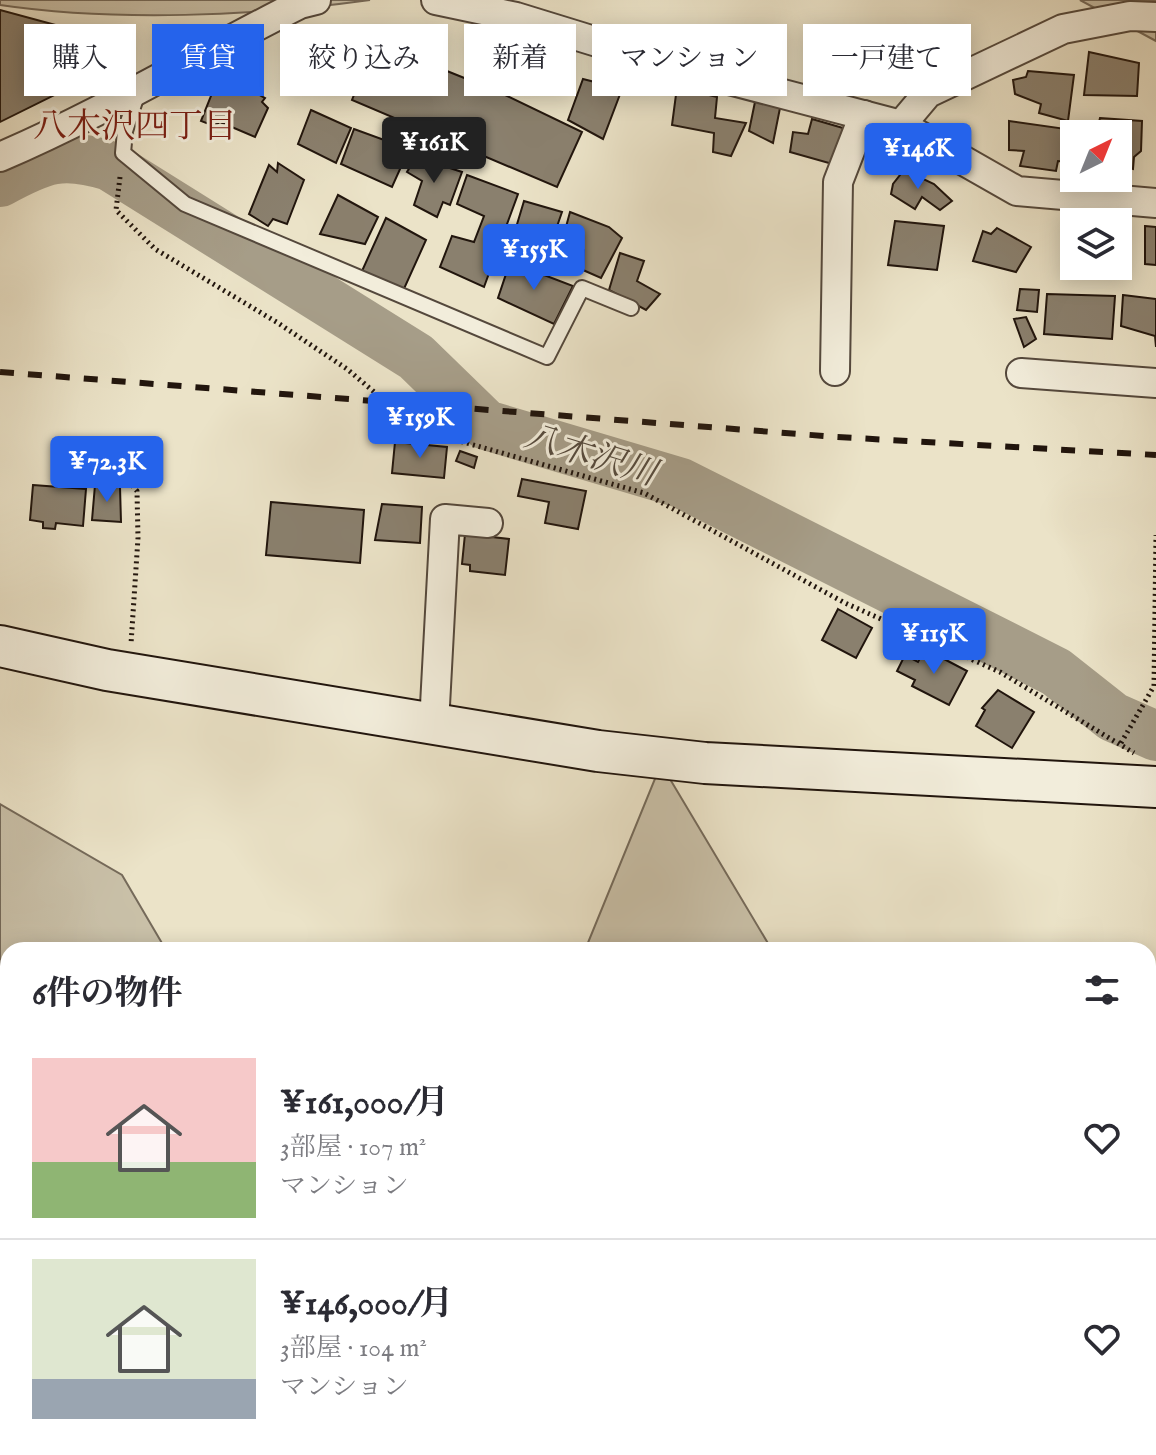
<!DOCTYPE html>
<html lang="ja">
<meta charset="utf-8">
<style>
body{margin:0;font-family:"IM FELL English","Noto Serif JP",serif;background:#f2f2f3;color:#2b2b33;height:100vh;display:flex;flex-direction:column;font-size:30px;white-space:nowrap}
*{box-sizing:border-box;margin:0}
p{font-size:26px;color:#7c7c81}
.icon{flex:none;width:44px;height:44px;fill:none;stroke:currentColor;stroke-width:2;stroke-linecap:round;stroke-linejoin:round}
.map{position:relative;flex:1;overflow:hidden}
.sheet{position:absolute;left:0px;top:942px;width:1156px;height:514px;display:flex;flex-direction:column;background:#fff;border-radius:24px 24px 0 0;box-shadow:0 4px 20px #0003}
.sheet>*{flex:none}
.top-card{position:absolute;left:24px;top:24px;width:1108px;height:72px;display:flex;gap:16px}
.needle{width:52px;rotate:43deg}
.tools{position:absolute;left:1060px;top:120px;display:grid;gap:16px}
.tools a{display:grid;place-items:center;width:72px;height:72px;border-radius:0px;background:#fff;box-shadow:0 4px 20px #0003;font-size:40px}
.price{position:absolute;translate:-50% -68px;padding:0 18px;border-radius:8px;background:#2563eb;color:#fff;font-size:26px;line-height:52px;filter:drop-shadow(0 2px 4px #0008)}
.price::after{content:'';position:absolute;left:50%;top:48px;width:24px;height:18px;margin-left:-12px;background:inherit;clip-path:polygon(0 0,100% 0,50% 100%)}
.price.current{background:#222;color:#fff}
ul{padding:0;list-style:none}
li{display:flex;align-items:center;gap:24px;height:200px;padding:0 32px}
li+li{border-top:2px solid #e1e1e2}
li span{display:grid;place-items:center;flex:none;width:224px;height:160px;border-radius:0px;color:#555}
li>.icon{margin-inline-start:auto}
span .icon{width:96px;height:96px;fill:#fffc;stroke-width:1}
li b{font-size:34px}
h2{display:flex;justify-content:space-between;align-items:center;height:96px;padding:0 32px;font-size:34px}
.tag{padding:0 28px;border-radius:0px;background:#fff;box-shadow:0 4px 20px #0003;font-size:28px;line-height:72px}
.tag.current{background:#2563eb;color:#fff}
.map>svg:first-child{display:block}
</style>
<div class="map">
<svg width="1156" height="1455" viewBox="0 0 1156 1455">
<rect width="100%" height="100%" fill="#ebe3c8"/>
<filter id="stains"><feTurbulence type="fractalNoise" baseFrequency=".0025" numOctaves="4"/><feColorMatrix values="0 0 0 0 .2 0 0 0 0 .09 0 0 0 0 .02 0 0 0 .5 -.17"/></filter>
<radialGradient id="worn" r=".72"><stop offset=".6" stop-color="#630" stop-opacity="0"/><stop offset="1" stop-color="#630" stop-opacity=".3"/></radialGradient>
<g fill="#c9c0a8" stroke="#756a5a" stroke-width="2">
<path d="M0 0H370C255 16 115 22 0 5Z"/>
<path d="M1080 0H1156V41Z"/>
<path d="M661 764 772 950H585Z"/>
<path d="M0 804 122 875 166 950H8V1448H255L253 1455H0Z"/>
<path d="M1148 1016 1156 1019V1241L1148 1233Z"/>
<path d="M393 1448H985L989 1455H390Z"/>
</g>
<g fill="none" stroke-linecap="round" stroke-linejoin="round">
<path stroke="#a69d88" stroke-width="50" d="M0 182C44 158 62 151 110 166L416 357 486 425 681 483 1056 672 1113 717 1156 736"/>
</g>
<g fill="#8a806e" stroke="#21150d" stroke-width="2">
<path d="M0 10 133 46 83 81 0 122Z"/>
<path d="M893 35 903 69 861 85 855 43Z"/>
<path d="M375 42 499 92 582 132 557 187 352 100Z"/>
<path d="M1089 52 1139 63 1137 96 1084 95Z"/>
<path d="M1028 71 1074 75 1068 121 1039 113 1041 104 1015 94 1013 80 1026 77Z"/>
<path d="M583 79 622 89 603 139 568 120Z"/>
<path d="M215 86 241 91 245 87 265 98 262 102 268 108 255 137 220 122 214 126 201 121Z"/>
<path d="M677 87 717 97 715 118 746 123 731 156 713 152 714 133 672 125Z"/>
<path d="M756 97 781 103 773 143 749 131Z"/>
<path d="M311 110 351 128 336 163 298 144Z"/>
<path d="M1100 118 1142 121 1141 151 1134 157 1133 169 1118 165V134H1096Z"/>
<path d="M812 119 843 128 836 165 790 152 793 132 808 134Z"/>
<path d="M1009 121 1066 129 1067 162 1058 161 1056 171 1020 166 1024 151 1009 150Z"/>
<path d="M354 129 409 149 392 187 341 164Z"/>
<path d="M416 157 462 172 450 205 443 202 437 217 414 205 422 181 407 172Z"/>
<path d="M278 163 304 180 287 224 273 219 268 226 249 214 269 165 277 172Z"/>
<path d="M904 170 934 184 952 201 940 210 922 197 915 209 891 194 893 184Z"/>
<path d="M467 175 518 194 484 287 440 267 452 236 474 242 484 216 457 204Z"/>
<path d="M338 195 378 217 365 244 320 234Z"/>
<path d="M524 201 562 212 545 261 512 241Z"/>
<path d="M570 212 609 227 622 238 601 278 583 270 584 250 563 238Z"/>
<path d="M386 218 426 240 403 291 362 271Z"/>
<path d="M895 221 944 226 937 270 888 265Z"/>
<path d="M1066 225H1074V259L1063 256Z"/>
<path d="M1145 226 1156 227V265L1145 264Z"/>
<path d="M997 228 1031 247 1016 272 973 261 983 231 991 234Z"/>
<path d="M620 253 644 261 637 281 660 294 646 310 609 290Z"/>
<path d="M510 262 573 286 554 324 498 298Z"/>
<path d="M1020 289 1039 290 1037 312 1017 310Z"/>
<path d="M1047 294 1115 296 1112 339 1044 334Z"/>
<path d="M1123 295 1156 299V347L1155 336 1121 326Z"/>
<path d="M1026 317 1036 339 1024 347 1014 319Z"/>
<path d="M395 442 447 447 444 478 392 473Z"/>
<path d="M460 451 477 457 474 468 456 461Z"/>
<path d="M522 479 586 491 578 529 545 523 549 502 518 496Z"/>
<path d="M33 485 86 489 83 526 56 523 55 529 43 528V522L30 520Z"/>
<path d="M95 485 120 487 121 522 92 520Z"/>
<path d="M271 502 364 510 360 563 266 555Z"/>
<path d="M382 504 422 507 420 543 375 540Z"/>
<path d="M465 534 509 539 505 575 470 571V565L462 564Z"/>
<path d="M838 609 872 628 856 658 822 640Z"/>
<path d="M925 649 967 671 949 705 912 686 915 680 897 671 905 655 918 662Z"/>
<path d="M998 690 1034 712 1012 748 976 726 985 710 982 708Z"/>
</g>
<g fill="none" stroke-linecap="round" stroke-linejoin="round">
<defs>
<path id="lane" d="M138 92 125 131 123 153 185 204 547 357 582 288 631 308"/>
<g id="street">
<path d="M436 0 516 17 672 65 901 125 1017 191 1156 203"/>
<path d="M901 125 928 93 1063 29 1130 16 1156 17"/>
<path d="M0 157C103 113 200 54 300 4L316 0"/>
<path d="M835 371 838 182 864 115"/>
<path d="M1021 373 1156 383"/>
<path d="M434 724 445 519 488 523"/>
</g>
<path id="secondary" d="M0 646 107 670 598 751 705 763 1156 787"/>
</defs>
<use href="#lane" stroke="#54483c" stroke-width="18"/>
<use href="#street" stroke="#54483c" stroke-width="32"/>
<use href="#secondary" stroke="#21150d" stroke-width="44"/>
<g stroke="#21150d" stroke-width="5" stroke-dasharray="2 4" stroke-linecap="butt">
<path d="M120 177 116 210 155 249 278 323 347 369 386 402 410 431 463 442 644 493 845 603 1000 672 1134 753"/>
<path d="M74 463 104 464 118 470 137 491 138 538 131 644"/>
<path d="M1121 743 1154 686 1156 535"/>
</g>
<use href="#lane" stroke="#f2eddb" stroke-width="14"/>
<use href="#street" stroke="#f2eddb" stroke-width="28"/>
<use href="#secondary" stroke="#f2eddb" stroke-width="40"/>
<path stroke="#21150d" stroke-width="6" stroke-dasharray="14 14" stroke-linecap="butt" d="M0 372 837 437 1156 455"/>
</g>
<g text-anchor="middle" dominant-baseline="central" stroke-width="6" stroke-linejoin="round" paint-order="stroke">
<g font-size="34" fill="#7a1f14" stroke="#f2eddb">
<text x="135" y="127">八木沢四丁目</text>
</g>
<g font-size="34" font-style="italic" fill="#564b3e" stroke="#f2eddb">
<text transform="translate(590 456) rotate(17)">八木沢川</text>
</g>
</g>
<rect width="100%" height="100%" filter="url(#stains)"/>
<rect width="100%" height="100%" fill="url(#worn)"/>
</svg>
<div class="tools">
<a><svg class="needle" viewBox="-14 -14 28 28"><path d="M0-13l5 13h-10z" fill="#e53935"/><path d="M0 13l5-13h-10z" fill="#7c7c81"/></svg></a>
<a><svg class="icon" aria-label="layers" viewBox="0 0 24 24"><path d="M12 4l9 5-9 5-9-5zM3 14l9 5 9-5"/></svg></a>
</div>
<b class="price current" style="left:434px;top:185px">¥161K</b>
<b class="price" style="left:918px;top:191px">¥146K</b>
<b class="price" style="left:534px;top:292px">¥155K</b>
<b class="price" style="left:420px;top:460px">¥159K</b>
<b class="price" style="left:107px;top:504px">¥72.3K</b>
<b class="price" style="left:934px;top:676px">¥115K</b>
<div class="top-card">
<a class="tag">購入</a>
<a class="tag current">賃貸</a>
<a class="tag">絞り込み</a>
<a class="tag">新着</a>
<a class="tag">マンション</a>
<a class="tag">一戸建て</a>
</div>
<section class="sheet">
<h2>6件の物件<svg class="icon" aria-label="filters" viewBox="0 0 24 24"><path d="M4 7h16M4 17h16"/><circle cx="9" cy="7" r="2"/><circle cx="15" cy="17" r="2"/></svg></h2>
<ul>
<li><span style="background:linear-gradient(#f6c9c9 65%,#8fb573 0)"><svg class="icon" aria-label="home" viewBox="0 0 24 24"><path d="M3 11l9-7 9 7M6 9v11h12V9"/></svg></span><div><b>¥161,000/月</b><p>3部屋 · 107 m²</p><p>マンション</p></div><svg class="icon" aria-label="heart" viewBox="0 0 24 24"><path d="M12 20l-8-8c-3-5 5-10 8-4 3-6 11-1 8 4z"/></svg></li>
<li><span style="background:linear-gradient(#dfe7d0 75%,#9aa5b1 0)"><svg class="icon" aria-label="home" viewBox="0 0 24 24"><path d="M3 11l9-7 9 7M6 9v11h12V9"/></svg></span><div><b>¥146,000/月</b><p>3部屋 · 104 m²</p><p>マンション</p></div><svg class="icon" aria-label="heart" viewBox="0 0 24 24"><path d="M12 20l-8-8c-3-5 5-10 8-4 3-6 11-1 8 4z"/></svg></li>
</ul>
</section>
</div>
